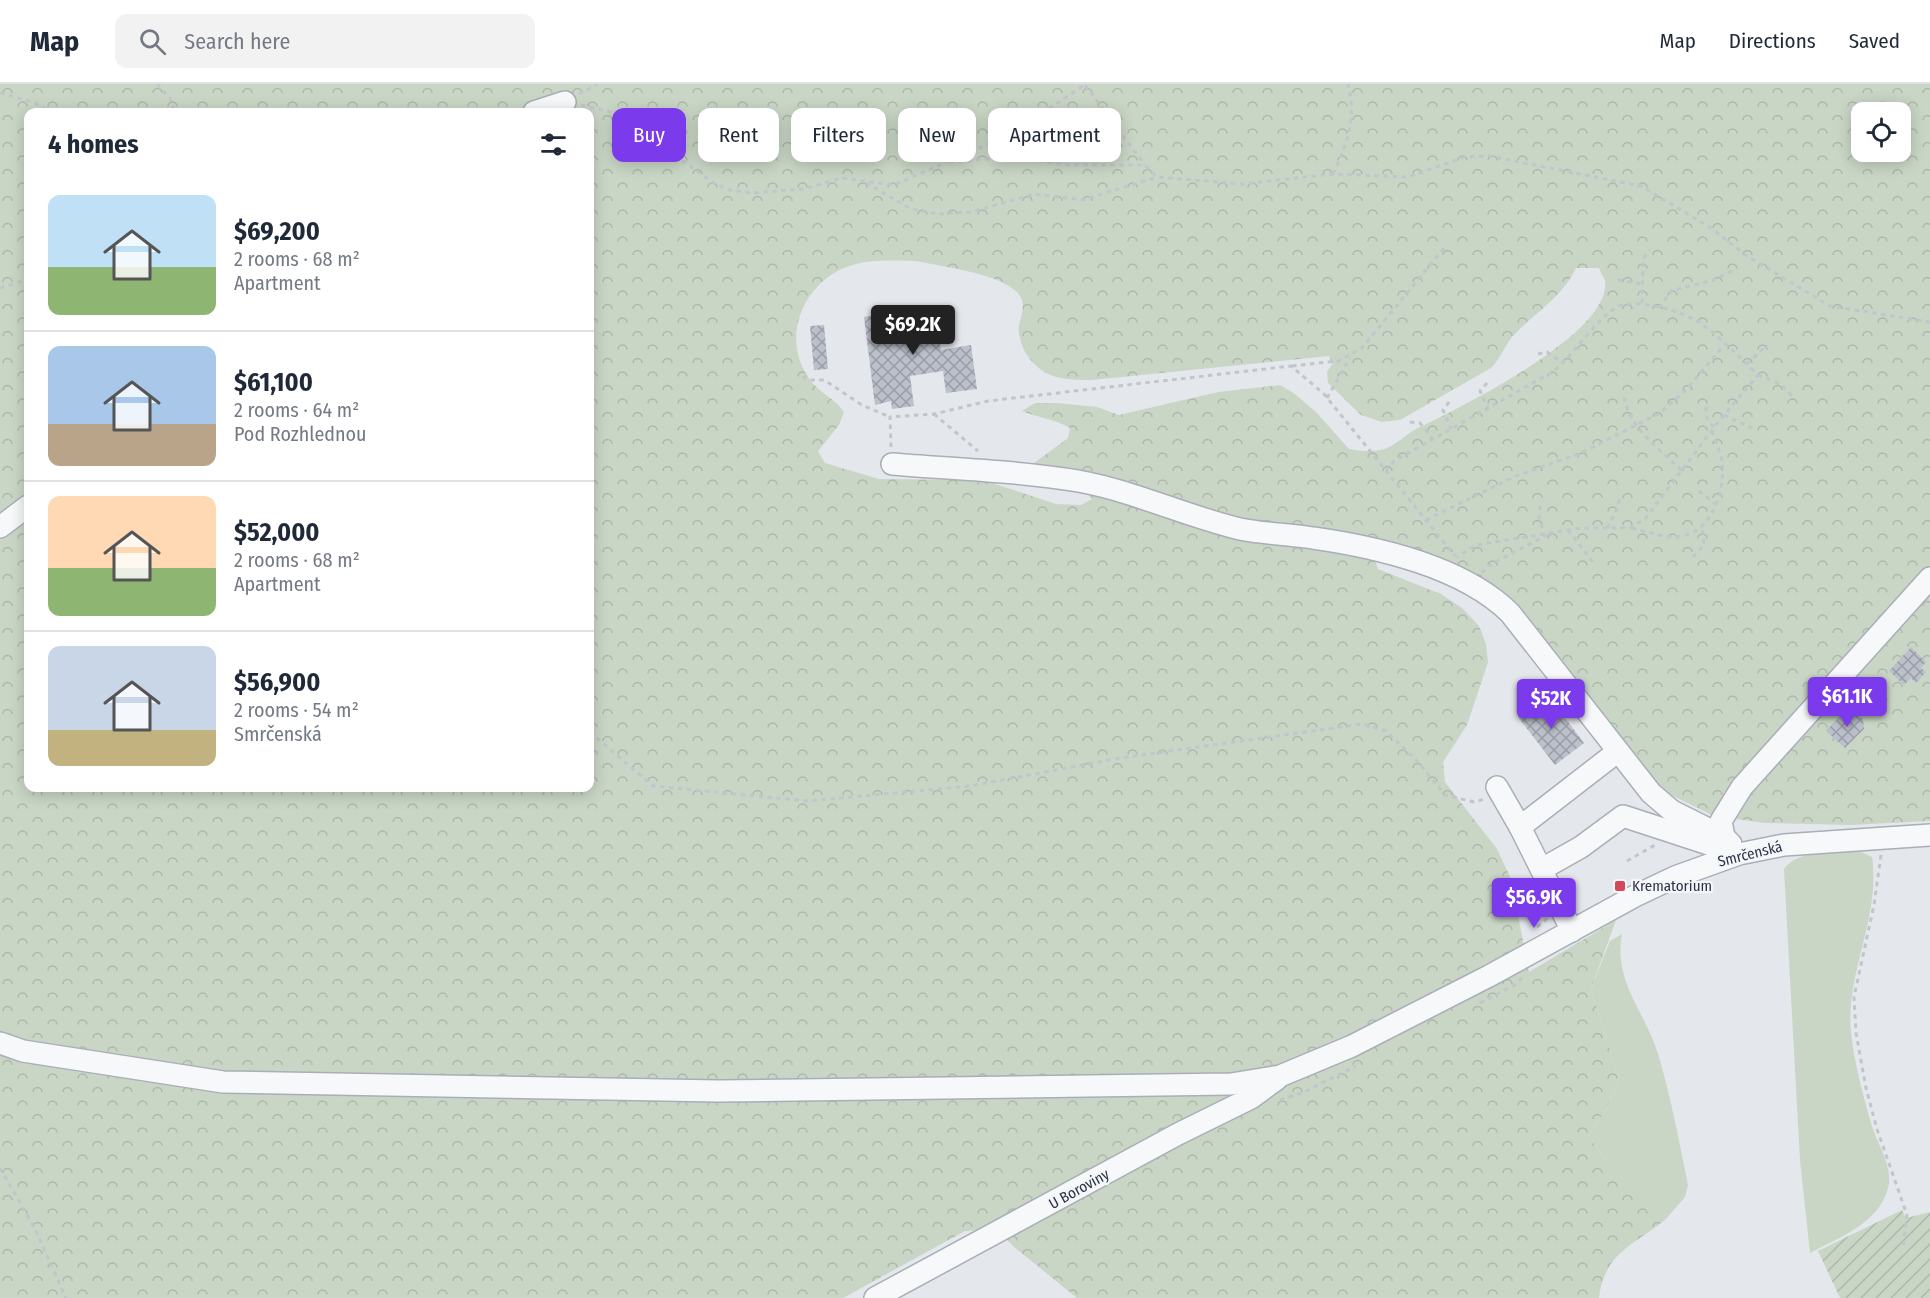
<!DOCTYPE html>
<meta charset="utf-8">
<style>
body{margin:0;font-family:"Fira Sans Condensed",sans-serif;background:#f2f2f3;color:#1f2937;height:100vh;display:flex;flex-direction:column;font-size:22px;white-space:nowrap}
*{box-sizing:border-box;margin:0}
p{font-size:20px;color:#747a83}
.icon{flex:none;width:33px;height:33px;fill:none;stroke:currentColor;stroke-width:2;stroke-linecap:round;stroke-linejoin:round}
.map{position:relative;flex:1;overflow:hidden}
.panel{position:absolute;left:24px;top:24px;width:570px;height:684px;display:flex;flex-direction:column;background:#fff;border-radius:12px;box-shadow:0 3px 15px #0003}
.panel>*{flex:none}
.hud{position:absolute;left:612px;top:24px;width:570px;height:54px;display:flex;gap:12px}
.tools{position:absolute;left:1851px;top:18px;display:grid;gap:12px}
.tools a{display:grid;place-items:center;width:60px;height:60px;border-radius:12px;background:#fff;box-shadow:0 3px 15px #0003;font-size:30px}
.price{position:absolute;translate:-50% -51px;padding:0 14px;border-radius:6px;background:#7c3aed;color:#fff;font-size:20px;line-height:39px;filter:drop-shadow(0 2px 3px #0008)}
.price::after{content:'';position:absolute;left:50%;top:36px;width:18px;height:14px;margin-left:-9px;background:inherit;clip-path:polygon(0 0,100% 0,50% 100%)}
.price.active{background:#222;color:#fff}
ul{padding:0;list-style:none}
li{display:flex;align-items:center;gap:18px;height:150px;padding:0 24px}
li+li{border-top:2px solid #e0e1e3}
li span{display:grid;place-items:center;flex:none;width:168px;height:120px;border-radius:12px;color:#555}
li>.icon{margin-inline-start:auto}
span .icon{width:72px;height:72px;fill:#fffc;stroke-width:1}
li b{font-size:26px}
h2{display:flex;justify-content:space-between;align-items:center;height:72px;padding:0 24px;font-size:26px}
.tag{padding:0 21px;border-radius:12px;background:#fff;box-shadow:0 3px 15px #0003;font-size:21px;line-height:54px}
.tag.active{background:#7c3aed;color:#fff}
header{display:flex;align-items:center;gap:36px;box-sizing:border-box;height:84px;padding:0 30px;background:#fff;border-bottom:2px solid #e0e1e3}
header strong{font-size:28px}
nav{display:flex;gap:33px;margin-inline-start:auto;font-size:21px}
.search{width:420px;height:54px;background:#f2f2f3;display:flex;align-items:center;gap:15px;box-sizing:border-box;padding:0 21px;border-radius:12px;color:#747a83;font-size:22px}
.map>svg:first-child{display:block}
</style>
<header>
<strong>Map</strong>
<div class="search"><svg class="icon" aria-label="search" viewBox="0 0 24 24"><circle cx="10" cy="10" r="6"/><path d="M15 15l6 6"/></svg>Search here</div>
<nav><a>Map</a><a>Directions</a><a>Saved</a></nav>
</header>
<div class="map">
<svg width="1930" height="1214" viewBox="0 0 1930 1214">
<defs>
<pattern id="forest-crowns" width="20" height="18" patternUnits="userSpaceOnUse" patternTransform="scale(1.5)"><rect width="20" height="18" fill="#c9d6c5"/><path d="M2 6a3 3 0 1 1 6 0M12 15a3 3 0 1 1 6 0" fill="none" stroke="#adb8ab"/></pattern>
<pattern id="garden-furrows" width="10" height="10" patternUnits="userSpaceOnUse" patternTransform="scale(1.5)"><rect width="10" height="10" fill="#c9d6c5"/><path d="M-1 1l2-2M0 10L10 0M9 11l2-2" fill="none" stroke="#adb8ab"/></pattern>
<pattern id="building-cross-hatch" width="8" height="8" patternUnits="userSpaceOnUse" patternTransform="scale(1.5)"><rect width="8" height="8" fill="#bbc0ca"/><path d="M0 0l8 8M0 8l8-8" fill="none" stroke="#989da6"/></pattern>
</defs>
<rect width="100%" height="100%" fill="#e4e7ec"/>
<g fill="#c9d6c5">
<path d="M1859 767 1872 773C1881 833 1845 890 1851 949 1854 978 1863 1011 1871 1039 1876 1058 1894 1083 1888 1104 1879 1139 1840 1153 1810 1169L1800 1076 1784 785C1798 765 1836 769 1859 767Z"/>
<path d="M1622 850C1613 898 1645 927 1658 970 1671 1013 1679 1057 1688 1101L1685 1113 1665 1136C1654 1116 1636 1107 1621 1093 1608 1080 1598 1066 1589 1051L1605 1027 1619 995 1591 905 1610 857Z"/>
</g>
<path fill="url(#forest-crowns)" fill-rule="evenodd" d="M0 0H1930V737L1851 741 1765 739 1714 732 1663 707 1480 497 1430 471 1400 465 1374 475 1378 485 1441 510 1462 524 1479 542 1486 560 1488 578 1467 641 1443 678 1445 698 1497 765 1511 795 1529 888 1616 836 1591 905 1619 995 1605 1027 1589 1051C1598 1066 1608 1080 1621 1093 1637 1107 1654 1116 1665 1136 1634 1161 1604 1169 1599 1214H1077L1014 1163 998 1146 965 1147 843 1214H0ZM28 28H590V704H28ZM1862 28H1900V68H1862ZM916 177C943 183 991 188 1013 205 1028 215 1022 228 1019 241 1017 248 1022 262 1025 268 1042 295 1062 296 1092 296L1329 272 1332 280 1327 288 1328 299 1361 331 1382 338 1400 336 1491 284C1501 274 1504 263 1512 253 1534 229 1562 214 1576 184H1599C1600 188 1604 193 1605 197 1612 250 1457 325 1416 345 1405 351 1393 364 1381 366 1371 368 1360 367 1349 365L1317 329 1295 310 1280 301 1218 308 1119 331 1097 323 1056 319H1035L1022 327C1038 334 1055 335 1070 344L1068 354 1030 382 1042 402 1085 407 1092 415 1081 421 1056 420 983 396 879 395 825 379 818 367 839 341 844 328C834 313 818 309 808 293 779 249 807 192 856 180 874 175 897 177 916 177Z"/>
<path fill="url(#garden-furrows)" d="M1902 1126 1906 1134 1930 1128V1214H1840L1818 1167Z"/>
<g fill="url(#building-cross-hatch)">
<path d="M934 223 941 266 971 261 977 305 946 309 943 287 910 292 914 322 892 325 891 317 875 321 864 233Z"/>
<path d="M824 241 828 285 814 286 810 242Z"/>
<path d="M1911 563 1926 578 1921 584 1926 588 1916 599 1911 594 1904 601 1889 587Z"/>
<path d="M1547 610 1584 659 1555 681 1518 633Z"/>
<path d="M1849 623 1863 635 1864 645 1845 664 1826 647Z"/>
</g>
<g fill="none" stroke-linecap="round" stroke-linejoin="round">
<defs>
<g id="minor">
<path d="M534 28 565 18"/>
<path d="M892 380C953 385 1018 387 1078 397 1134 407 1185 432 1240 445 1264 450 1289 450 1313 454 1377 463 1463 483 1510 529L1651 709 1672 727 1724 753"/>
<path d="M0 443 28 422"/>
<path d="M1497 703 1520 743"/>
<path d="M1731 760 1724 753 1721 737 1742 703 1930 494"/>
<path d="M1542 785 1581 763 1623 732 1727 766"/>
<path d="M1572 847 1520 743 1617 668"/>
<path d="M0 959 23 967 223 998 719 1007 1231 1000 1280 992 1352 962 1489 892 1635 812 1675 793 1739 770 1784 761 1930 751"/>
<path d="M875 1214 1178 1050 1251 1014 1277 995"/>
</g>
</defs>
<use href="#minor" stroke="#a9aeb7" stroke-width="24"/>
<g stroke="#c2c5cb" stroke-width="3" stroke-dasharray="4.5 4.5" stroke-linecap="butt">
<path d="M157 0 170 14 175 28"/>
<path d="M1085 1 1145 81"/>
<path d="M0 9 33 18 51 28"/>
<path d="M579 10 598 0"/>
<path d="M581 21 608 27 629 38 715 100 730 106 752 109 803 105 842 94 894 101 1009 51 1086 0"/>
<path d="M949 78 1012 73 1067 81H1145L1157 93 1242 100 1333 90 1408 93 1465 73 1489 72 1641 102 1711 144 1747 172 1830 222 1930 238"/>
<path d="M1333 90C1347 61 1357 33 1348 0"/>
<path d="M866 99 911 125 938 130 971 128 1034 110 1083 116 1157 93"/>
<path d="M1618 196 1643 200"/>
<path d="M0 204 28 195"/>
<path d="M1642 219 1643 175 1650 166"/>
<path d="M1659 224 1671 207 1713 196 1734 186"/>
<path d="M1538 270 1547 268 1563 279"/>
<path d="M1747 280 1767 261"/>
<path d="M1292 282 1338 277 1362 264 1444 164"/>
<path d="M1758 291 1781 300 1793 313"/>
<path d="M803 292 807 296H824L862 321 890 333"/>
<path d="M1487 299 1480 307 1488 324"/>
<path d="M1624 313C1629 344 1662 367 1683 388"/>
<path d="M1327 314 1350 274"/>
<path d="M1449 318 1443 326 1451 345"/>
<path d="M1706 323V332L1714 344"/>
<path d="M934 330 978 367"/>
<path d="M1724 331 1752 344"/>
<path d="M1410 338 1420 339 1433 355"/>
<path d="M891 363 890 333 934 330 988 317 1291 282 1324 310 1455 472"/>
<path d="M1386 387 1394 377 1554 287C1575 269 1592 240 1615 224 1633 213 1677 226 1695 236 1714 246 1742 276 1758 291L1719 337 1645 435 1630 444H1581L1476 461 1457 473"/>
<path d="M1699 407 1715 420"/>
<path d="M1540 422 1539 433 1544 449"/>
<path d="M1426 436 1516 392 1581 369 1660 329 1686 306 1724 261"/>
<path d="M1607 444 1616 428 1620 413"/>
<path d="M1632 444C1649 448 1668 456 1686 451 1715 443 1725 403 1722 378 1721 368 1715 357 1712 347"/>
<path d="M1568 446 1593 478"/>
<path d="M1693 473 1704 461 1702 441"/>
<path d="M1482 489 1488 482 1549 450"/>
<path d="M590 648 653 702 808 717 970 702 1120 674 1362 640 1386 647 1418 678 1445 711 1474 718 1485 715"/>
<path d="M1881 771 1874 821 1854 913 1856 949 1866 1004 1877 1045 1907 1131 1903 1164"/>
<path d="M1627 777 1655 761"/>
<path d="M1537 843 1548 834"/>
<path d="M1480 919 1515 901 1522 894"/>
<path d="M1280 1016 1302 1009 1356 982"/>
<path d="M0 1084 35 1145 66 1214"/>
</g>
<use href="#minor" stroke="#f7f8fa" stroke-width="21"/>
</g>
<rect fill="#d1495b" stroke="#f4f6f9" stroke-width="2" x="1614" y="796" width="12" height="12" rx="3"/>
<g text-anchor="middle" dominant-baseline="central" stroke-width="4.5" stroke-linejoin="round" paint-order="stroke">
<g font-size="15" fill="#2b3445" stroke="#f4f6f9">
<text transform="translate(1750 770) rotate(-14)">Smrčenská</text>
<text transform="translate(1079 1105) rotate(-29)">U Boroviny</text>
</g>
<g font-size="15" fill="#2b3445" stroke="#f4f6f9" text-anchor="start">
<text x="1632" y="802">Krematorium</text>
</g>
</g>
</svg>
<div class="tools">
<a><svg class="icon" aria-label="locate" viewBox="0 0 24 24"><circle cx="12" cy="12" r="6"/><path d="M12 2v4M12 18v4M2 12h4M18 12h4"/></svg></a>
</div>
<b class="price active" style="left:913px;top:272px">$69.2K</b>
<b class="price" style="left:1847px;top:644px">$61.1K</b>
<b class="price" style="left:1551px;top:646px">$52K</b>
<b class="price" style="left:1534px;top:845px">$56.9K</b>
<div class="hud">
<a class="tag active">Buy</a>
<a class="tag">Rent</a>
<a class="tag">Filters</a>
<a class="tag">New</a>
<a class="tag">Apartment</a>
</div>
<section class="panel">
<h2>4 homes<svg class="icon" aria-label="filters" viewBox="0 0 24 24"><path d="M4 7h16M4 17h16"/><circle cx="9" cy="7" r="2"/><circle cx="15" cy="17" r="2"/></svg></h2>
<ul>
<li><span style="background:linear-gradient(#bfe0f5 60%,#8fb573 0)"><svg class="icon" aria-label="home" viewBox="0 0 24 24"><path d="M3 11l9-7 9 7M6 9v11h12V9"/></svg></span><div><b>$69,200</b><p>2 rooms · 68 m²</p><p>Apartment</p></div></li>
<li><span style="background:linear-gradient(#a9c7e8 65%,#b9a48a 0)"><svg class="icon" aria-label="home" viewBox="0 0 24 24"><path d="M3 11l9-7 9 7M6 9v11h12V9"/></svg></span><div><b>$61,100</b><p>2 rooms · 64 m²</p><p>Pod Rozhlednou</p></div></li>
<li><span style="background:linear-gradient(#ffd9b3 60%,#8fb573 0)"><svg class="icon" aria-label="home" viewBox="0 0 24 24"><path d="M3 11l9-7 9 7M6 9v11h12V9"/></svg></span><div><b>$52,000</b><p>2 rooms · 68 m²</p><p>Apartment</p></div></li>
<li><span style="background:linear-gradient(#c9d6e8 70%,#c2b280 0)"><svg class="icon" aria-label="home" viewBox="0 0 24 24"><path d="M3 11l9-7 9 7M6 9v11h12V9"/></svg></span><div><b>$56,900</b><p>2 rooms · 54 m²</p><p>Smrčenská</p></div></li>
</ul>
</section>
</div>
